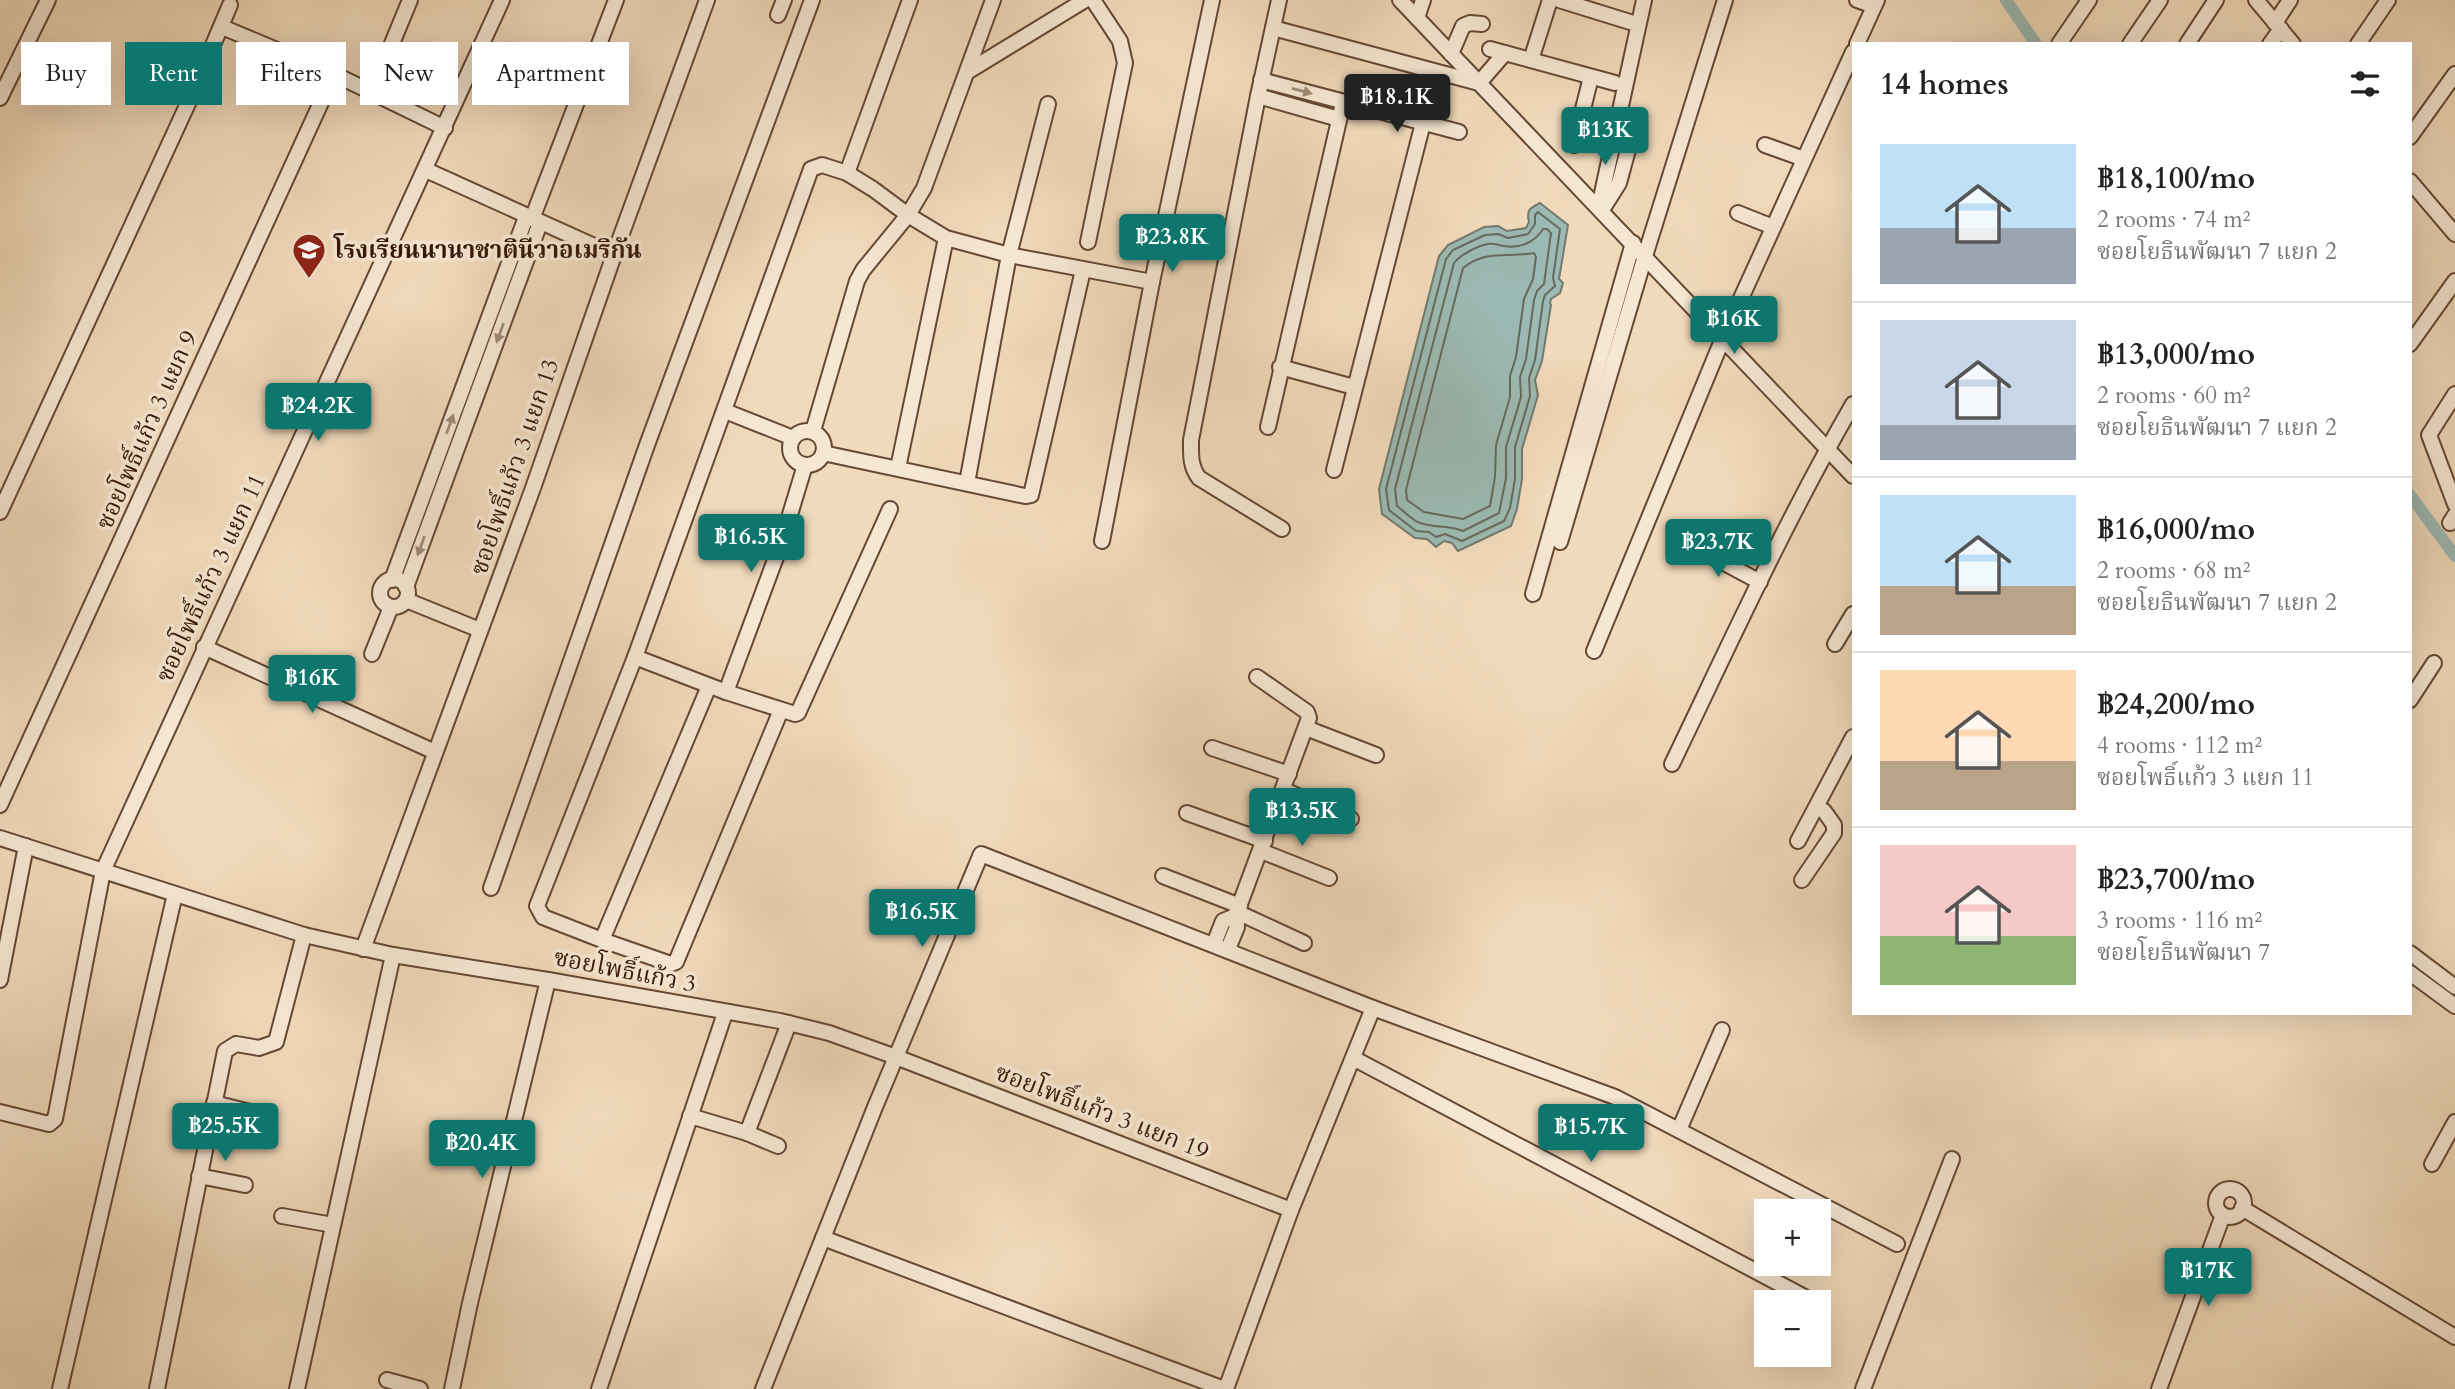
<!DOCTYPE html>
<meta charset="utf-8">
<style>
body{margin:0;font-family:Cardo,"Noto Serif Thai",serif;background:#f6f6f6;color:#222;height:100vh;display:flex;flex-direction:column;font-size:26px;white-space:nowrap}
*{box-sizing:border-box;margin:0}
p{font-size:23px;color:#767676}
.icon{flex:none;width:38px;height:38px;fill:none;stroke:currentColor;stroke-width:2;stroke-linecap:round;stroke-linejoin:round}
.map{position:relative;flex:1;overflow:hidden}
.sheet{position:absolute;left:1852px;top:42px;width:560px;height:973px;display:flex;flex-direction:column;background:#fff;border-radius:0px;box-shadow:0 7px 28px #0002}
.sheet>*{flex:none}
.guide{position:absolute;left:21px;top:42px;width:665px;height:63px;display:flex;gap:14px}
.fabs{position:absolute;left:1754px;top:1199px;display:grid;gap:14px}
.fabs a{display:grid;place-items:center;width:77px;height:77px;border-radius:0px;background:#fff;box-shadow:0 7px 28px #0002;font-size:35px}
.price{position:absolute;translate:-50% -60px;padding:0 16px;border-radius:7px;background:#0f766e;color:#fff;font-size:23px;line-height:46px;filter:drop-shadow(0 2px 4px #0008)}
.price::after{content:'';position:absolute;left:50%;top:42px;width:21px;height:16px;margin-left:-10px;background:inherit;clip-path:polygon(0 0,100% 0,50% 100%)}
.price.on{background:#222;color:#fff}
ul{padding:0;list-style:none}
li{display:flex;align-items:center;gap:21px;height:175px;padding:0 28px}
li+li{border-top:2px solid #e0e0e0}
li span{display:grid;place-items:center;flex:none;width:196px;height:140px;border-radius:0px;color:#555}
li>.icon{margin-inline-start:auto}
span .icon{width:84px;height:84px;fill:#fffc;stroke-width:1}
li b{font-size:30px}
h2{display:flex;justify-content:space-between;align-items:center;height:84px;padding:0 28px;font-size:30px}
.tag{padding:0 24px;border-radius:0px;background:#fff;box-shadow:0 7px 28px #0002;font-size:24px;line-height:63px}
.tag.on{background:#0f766e;color:#fff}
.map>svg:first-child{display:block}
</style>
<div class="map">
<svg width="2455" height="1389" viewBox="0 0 2455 1389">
<rect width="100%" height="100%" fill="#f1dabb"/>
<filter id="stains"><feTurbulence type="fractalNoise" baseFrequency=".00286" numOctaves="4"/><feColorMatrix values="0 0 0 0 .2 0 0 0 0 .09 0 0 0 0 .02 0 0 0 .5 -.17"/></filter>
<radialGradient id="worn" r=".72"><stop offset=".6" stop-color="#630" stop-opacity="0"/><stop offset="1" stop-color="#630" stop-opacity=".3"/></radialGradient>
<path fill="#9bbab3" stroke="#73796e" stroke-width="2" d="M1540 203 1568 225 1559 279 1563 283 1560 293 1551 299 1550 303 1551 305 1542 361 1535 380 1538 395 1522 449V479L1517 509 1511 526 1458 551 1452 543 1444 541 1436 547 1427 539 1415 538 1382 514 1379 489 1439 256 1448 245 1484 227 1498 226 1507 231 1526 228 1529 222C1526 210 1530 208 1540 203Z"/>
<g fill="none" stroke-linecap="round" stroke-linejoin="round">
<g stroke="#68695d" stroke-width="2">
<path d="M1538 212 1560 229 1553 278 1555 286 1545 295 1543 301 1535 360 1529 378 1530 396 1515 447V479L1510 508 1504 521 1462 541 1445 534 1436 537 1429 532 1416 531 1389 510 1386 489 1446 259 1453 250 1485 235 1498 234 1508 238 1528 234 1535 224V215Z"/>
<path d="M1543 229H1547L1551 233 1544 284 1537 291 1534 300 1526 359 1520 377 1521 397 1506 447V478L1499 513 1463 531C1449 525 1434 528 1420 523 1412 520 1404 511 1397 506L1395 489 1454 263C1460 255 1477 246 1488 244 1494 243 1498 245 1504 246 1520 249 1535 242 1543 229Z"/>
<path d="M1534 253 1536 257 1533 279 1524 299 1516 357 1510 376V397L1496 445 1495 477 1490 506 1463 519 1424 512 1407 500 1406 490 1463 268C1487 249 1506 258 1534 253Z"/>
</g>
<g stroke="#9bbab3" stroke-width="12">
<path d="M2006 0 2036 44"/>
<path d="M2410 495 2455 556"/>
</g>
<defs>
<g id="minor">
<path d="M1279 0 1258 96 1191 440C1191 455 1190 466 1199 478L1282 529"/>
<path d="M1400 0 1853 476"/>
<path d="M1559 0 1630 22"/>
<path d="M1857 0 1874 6"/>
<path d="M2256 0 2293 44"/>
<path d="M778 15 784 0"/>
<path d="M1417 18 1423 0"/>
<path d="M2275 23 2290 0"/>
<path d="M222 27 334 74 445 128"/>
<path d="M1273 28 1479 83 1505 53"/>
<path d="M1857 44 1877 0"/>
<path d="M2059 44 2089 0"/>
<path d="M2130 44 2160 0"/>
<path d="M2187 44 2216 0"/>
<path d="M2270 44 2281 29"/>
<path d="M2358 44 2388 0"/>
<path d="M1490 49 1615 83"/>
<path d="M1451 54 1463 26 1470 23 1482 24"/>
<path d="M1531 60 1550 0"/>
<path d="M967 72 1085 0"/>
<path d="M1261 80 1459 132"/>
<path d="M372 92 410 0"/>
<path d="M1258 96 1339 119"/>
<path d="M0 98 48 0"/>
<path d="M2410 137 2455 74"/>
<path d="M1574 145 1591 77"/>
<path d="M1765 145 1804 159"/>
<path d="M426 170 614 255"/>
<path d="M847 173 910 0"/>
<path d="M2410 181 2455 234"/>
<path d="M1599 207 1644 0"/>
<path d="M1602 210 1619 183 1632 135"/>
<path d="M1738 213 1773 227"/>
<path d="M532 219 616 0"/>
<path d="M1088 242 1125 63 1120 41 1093 0"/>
<path d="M2410 344 2455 281"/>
<path d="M1280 367 1354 387"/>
<path d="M2455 394 2429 435 2455 504"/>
<path d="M725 411 793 438"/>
<path d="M1268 427 1343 103"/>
<path d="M813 431 857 281 863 270 908 215 924 188 993 0"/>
<circle cx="807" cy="448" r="17"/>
<path d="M823 453 1025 496 1031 495 1083 270"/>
<path d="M898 468 946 238"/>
<path d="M1334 470 1423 123"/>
<path d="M967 483 1009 255 1048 104"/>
<path d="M0 512 190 99 230 5"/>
<path d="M2450 523 2455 515"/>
<path d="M1102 541 1152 282 1212 0"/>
<path d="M1560 542 1645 256 1725 0"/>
<path d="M1693 546 1760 582"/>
<circle cx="394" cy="593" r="14"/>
<path d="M392 580 526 217"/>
<path d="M406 587 540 223"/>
<path d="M1533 594 1633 243"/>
<path d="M406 600 480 630"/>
<path d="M1835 644 1853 614"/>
<path d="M204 647 435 752"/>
<path d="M1594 651 1723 338 1853 52"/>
<path d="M372 654 391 607"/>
<path d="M635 657 726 692 795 714 798 713 890 509"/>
<path d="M726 692 782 541 805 465"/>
<path d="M2410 700 2434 663"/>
<path d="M781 710 676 962 671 964 602 940 543 917 537 906 635 657 811 169 822 165 847 173 873 189 908 215 946 238 1009 255 1152 282"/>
<path d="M1306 728 1376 755"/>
<path d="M1212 748 1289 774"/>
<path d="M1672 764C1730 643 1786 520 1853 404"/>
<path d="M1284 790 1351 819"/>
<path d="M0 805 334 74"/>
<path d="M1187 813 1265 841"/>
<path d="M0 838 304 935 393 955 548 980 780 1021 829 1033 896 1057 1291 1210"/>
<path d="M1798 841 1853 737"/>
<path d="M1261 851 1329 878"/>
<path d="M1163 876 1240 906"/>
<path d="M1802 880 1834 833V825L1824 811"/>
<path d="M491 888 647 445 812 0"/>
<path d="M1237 912 1304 943"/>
<path d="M602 940 709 686"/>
<path d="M1214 944 1223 921 1235 916"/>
<path d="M363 949 533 488 614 255 707 0"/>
<path d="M1228 949 1237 927V912L1309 718 1307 712 1257 677"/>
<path d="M2410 953 2455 987"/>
<path d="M2410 973 2455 1006"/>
<path d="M0 980 26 846"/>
<path d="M1353 1058 1812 1301"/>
<path d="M214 1103 262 1115"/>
<path d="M0 1112 49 1124 55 1119 103 871 502 0"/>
<path d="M690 1116 747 1133 778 1146"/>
<path d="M1679 1130 1722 1030"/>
<path d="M747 1133 789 1023"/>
<path d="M2432 1164 2455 1122"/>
<path d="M199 1176 245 1185"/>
<circle cx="2230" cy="1203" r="14"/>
<path d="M2242 1208 2455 1337"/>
<path d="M282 1216 333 1225"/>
<path d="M823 1238 1224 1389"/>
<path d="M1777 1268 1779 1264"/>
<path d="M387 1380 420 1389"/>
<path d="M60 1389 175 894"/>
<path d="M157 1389 225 1051 236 1044 259 1048 276 1042 304 935"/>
<path d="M297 1389 393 955"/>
<path d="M452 1389 470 1303 548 980"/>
<path d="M599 1389 725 1013"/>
<path d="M763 1389 875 1107 981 854 1373 1008 1615 1097 1897 1244"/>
<path d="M1226 1389 1291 1210 1373 1008"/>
<path d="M1863 1389 1952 1159"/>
<path d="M2159 1389 2223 1215"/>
</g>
</defs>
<use href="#minor" stroke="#654834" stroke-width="18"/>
<use href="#minor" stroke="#f6e7d3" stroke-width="14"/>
</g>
<defs><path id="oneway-solid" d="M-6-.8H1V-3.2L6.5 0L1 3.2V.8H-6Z" transform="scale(1.75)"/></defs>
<g fill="#a08a77">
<use href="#oneway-solid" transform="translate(1302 91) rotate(15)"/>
<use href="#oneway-solid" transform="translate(500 333) rotate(110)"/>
<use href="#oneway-solid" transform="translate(450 424) rotate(-70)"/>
<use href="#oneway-solid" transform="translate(421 546) rotate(110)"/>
</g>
<defs>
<symbol id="school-pin" viewBox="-11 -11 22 30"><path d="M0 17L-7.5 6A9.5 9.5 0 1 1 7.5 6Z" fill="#8f2418" stroke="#f6e7d3"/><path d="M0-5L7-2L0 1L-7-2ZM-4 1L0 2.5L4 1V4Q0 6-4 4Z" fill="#fff"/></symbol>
</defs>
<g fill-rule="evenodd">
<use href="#school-pin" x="290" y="231" width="38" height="52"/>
</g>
<g text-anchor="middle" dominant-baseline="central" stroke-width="7" stroke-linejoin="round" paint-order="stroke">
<g font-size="24" font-weight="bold" fill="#361807" stroke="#f6e7d3" text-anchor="start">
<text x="334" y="250">โรงเรียนนานาชาตินีวาอเมริกัน</text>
</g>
<g font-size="24" fill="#361807" stroke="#f6e7d3">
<text transform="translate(147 430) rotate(-66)">ซอยโพธิ์แก้ว 3 แยก 9</text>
<text transform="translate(515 467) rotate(-71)">ซอยโพธิ์แก้ว 3 แยก 13</text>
<text transform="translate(211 578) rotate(-65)">ซอยโพธิ์แก้ว 3 แยก 11</text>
<text transform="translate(625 971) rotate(11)">ซอยโพธิ์แก้ว 3</text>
<text transform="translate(1102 1112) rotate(21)">ซอยโพธิ์แก้ว 3 แยก 19</text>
</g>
</g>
<rect width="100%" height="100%" filter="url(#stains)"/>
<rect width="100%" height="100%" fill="url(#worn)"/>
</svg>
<div class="fabs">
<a>+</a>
<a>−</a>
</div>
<b class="price on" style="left:1397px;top:134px">฿18.1K</b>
<b class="price" style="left:1605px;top:167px">฿13K</b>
<b class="price" style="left:1172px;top:274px">฿23.8K</b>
<b class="price" style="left:1734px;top:356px">฿16K</b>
<b class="price" style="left:318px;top:443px">฿24.2K</b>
<b class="price" style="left:751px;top:574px">฿16.5K</b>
<b class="price" style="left:1718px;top:579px">฿23.7K</b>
<b class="price" style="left:312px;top:715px">฿16K</b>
<b class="price" style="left:1302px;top:848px">฿13.5K</b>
<b class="price" style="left:922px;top:949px">฿16.5K</b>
<b class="price" style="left:225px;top:1163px">฿25.5K</b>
<b class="price" style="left:1591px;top:1164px">฿15.7K</b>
<b class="price" style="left:482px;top:1180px">฿20.4K</b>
<b class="price" style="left:2208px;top:1308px">฿17K</b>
<div class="guide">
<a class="tag">Buy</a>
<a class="tag on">Rent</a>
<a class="tag">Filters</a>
<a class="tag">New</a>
<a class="tag">Apartment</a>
</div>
<section class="sheet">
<h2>14 homes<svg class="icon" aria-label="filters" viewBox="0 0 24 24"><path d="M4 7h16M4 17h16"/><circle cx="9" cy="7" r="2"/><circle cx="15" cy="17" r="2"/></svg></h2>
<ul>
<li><span style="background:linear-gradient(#bfe0f5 60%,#9aa5b1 0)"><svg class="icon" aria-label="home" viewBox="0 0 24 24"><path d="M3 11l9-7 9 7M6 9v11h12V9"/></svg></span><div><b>฿18,100/mo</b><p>2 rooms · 74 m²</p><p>ซอยโยธินพัฒนา 7 แยก 2</p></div></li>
<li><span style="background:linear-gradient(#c9d6e8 75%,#9aa5b1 0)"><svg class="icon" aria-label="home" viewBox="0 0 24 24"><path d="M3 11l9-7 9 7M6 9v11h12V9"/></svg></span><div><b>฿13,000/mo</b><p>2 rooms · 60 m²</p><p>ซอยโยธินพัฒนา 7 แยก 2</p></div></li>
<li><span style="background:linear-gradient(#bfe0f5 65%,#b9a48a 0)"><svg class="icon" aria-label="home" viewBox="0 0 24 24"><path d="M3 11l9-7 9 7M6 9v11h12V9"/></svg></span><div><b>฿16,000/mo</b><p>2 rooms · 68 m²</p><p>ซอยโยธินพัฒนา 7 แยก 2</p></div></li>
<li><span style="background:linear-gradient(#ffd9b3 65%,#b9a48a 0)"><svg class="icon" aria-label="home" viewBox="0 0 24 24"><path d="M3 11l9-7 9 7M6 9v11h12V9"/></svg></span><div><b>฿24,200/mo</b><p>4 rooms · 112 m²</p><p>ซอยโพธิ์แก้ว 3 แยก 11</p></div></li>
<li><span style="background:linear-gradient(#f6c9c9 65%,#8fb573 0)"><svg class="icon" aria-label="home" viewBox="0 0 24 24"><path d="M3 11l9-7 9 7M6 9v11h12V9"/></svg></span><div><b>฿23,700/mo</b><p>3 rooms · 116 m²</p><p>ซอยโยธินพัฒนา 7</p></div></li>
</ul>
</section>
</div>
